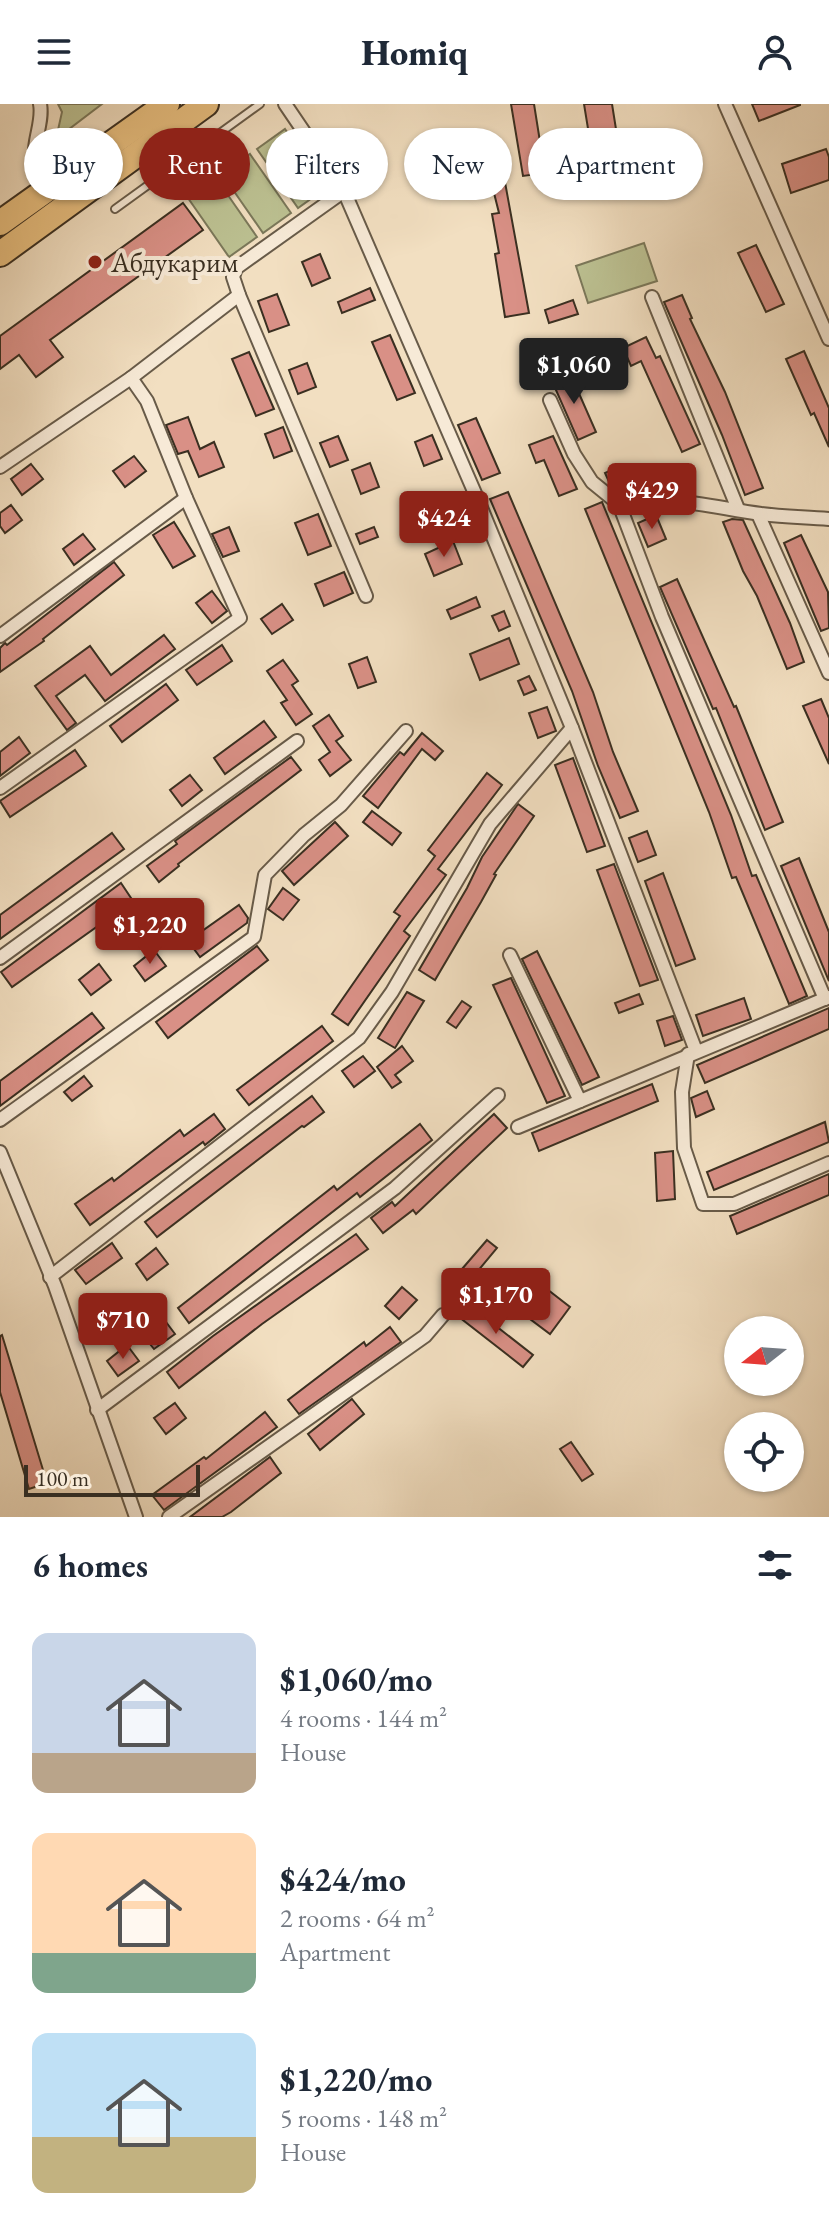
<!DOCTYPE html>
<meta charset="utf-8">
<style>
body{margin:0;font-family:"EB Garamond",serif;background:#f6f6f7;color:#1f2937;height:100vh;display:flex;flex-direction:column;font-size:30px;white-space:nowrap}
*{box-sizing:border-box;margin:0}
p{font-size:26px;color:#747a83}
.icon{flex:none;width:44px;height:44px;fill:none;stroke:currentColor;stroke-width:2;stroke-linecap:round;stroke-linejoin:round}
.map{position:relative;height:1413px;overflow:hidden}
.side{display:flex;flex-direction:column;background:#fff;flex:1}
.side>*{flex:none}
.top-card{position:absolute;left:24px;top:24px;width:782px;height:72px;display:flex;gap:16px}
.needle{width:52px;rotate:253deg}
.buttons{position:absolute;left:724px;top:1212px;display:grid;gap:16px}
.buttons a{display:grid;place-items:center;width:80px;height:80px;border-radius:50%;background:#fff;box-shadow:0 2px 6px #0004;font-size:40px}
.scale{position:absolute;left:24px;bottom:20px;width:176px;box-sizing:border-box;padding-left:8px;border:4px solid #3a2f21;border-top:0;font-size:22px;line-height:28px;white-space:nowrap;color:#3a2f21;-webkit-text-stroke:6px #f7ead7;paint-order:stroke}
.price{position:absolute;translate:-50% -68px;padding:0 18px;border-radius:8px;background:#8f2418;color:#fff;font-size:26px;line-height:52px;filter:drop-shadow(0 2px 4px #0008)}
.price::after{content:'';position:absolute;left:50%;top:48px;width:24px;height:18px;margin-left:-12px;background:inherit;clip-path:polygon(0 0,100% 0,50% 100%)}
.price.on{background:#222;color:#fff}
ul{padding:0;list-style:none}
li{display:flex;align-items:center;gap:24px;height:200px;padding:0 32px}
li span{display:grid;place-items:center;flex:none;width:224px;height:160px;border-radius:16px;color:#555}
li>.icon{margin-inline-start:auto}
span .icon{width:96px;height:96px;fill:#fffc;stroke-width:1}
li b{font-size:34px}
h2{display:flex;justify-content:space-between;align-items:center;height:96px;padding:0 32px;font-size:34px}
.chip{padding:0 28px;border-radius:36px;background:#fff;box-shadow:0 2px 6px #0004;font-size:28px;line-height:72px}
.chip.on{background:#8f2418;color:#fff}
header{display:flex;justify-content:space-between;align-items:center;height:104px;padding:0 32px;background:#fff;font-size:36px;font-weight:800}
.map>svg:first-child{display:block}
</style>
<header><svg class="icon" aria-label="menu" viewBox="0 0 24 24"><path d="M4 6h16M4 12h16M4 18h16"/></svg>Homiq<svg class="icon" aria-label="person" viewBox="0 0 24 24"><circle cx="12" cy="8" r="4"/><path d="M4 21q1-7 8-7t8 7"/></svg></header>
<div class="map">
<svg width="829" height="1413" viewBox="0 0 829 1413">
<rect width="100%" height="100%" fill="#f2dfc1"/>
<filter id="stains"><feTurbulence type="fractalNoise" baseFrequency=".0025" numOctaves="4"/><feColorMatrix values="0 0 0 0 .2 0 0 0 0 .09 0 0 0 0 .02 0 0 0 .5 -.17"/></filter>
<radialGradient id="worn" r=".72"><stop offset=".6" stop-color="#630" stop-opacity="0"/><stop offset="1" stop-color="#630" stop-opacity=".3"/></radialGradient>
<g fill="#bcc192" stroke="#7b785a" stroke-width="2">
<path d="M58 0H102L56 35 62 8Z"/>
<path d="M285 25 326 84 298 104 257 45Z"/>
<path d="M250 50 291 109 263 129 222 70Z"/>
<path d="M216 74 257 133 229 153 188 94Z"/>
<path d="M644 139 657 177 588 199 576 162Z"/>
</g>
<g fill="#d99086" stroke="#3a2f21" stroke-width="2">
<path d="M511 0H534L545 69 523 72Z"/>
<path d="M584 0H612L626 88 599 92Z"/>
<path d="M752 0H800V1L759 17Z"/>
<path d="M826 45 829 53V76L791 89 782 60Z"/>
<path d="M502 62 529 209 505 213 495 150 499 149 492 110 499 109 488 65Z"/>
<path d="M183 99 203 126 50 236 63 253 36 273 19 251 0 265V232Z"/>
<path d="M756 141 784 200 766 208 738 149Z"/>
<path d="M320 150 330 174 312 182 302 158Z"/>
<path d="M370 184 375 196 342 209 338 198Z"/>
<path d="M277 190 289 221 269 228 258 197Z"/>
<path d="M682 191 692 214 690 215 725 288 763 384 745 391 722 331 664 198Z"/>
<path d="M573 196 578 210 549 219 545 206Z"/>
<path d="M390 231 415 289 397 296 372 238Z"/>
<path d="M646 233 656 254 660 252 700 340 682 348 641 257 631 262 623 244Z"/>
<path d="M804 247 829 304V343L814 309 811 311 786 255Z"/>
<path d="M249 248 274 305 256 312 232 255Z"/>
<path d="M307 259 316 283 298 290 289 266Z"/>
<path d="M570 269 596 328 578 336 552 277Z"/>
<path d="M188 313 200 345 214 338 224 363 199 373 188 347 178 350 166 321Z"/>
<path d="M476 314 500 369 482 376 458 321Z"/>
<path d="M283 323 292 347 274 354 265 330Z"/>
<path d="M432 331 442 355 424 362 415 338Z"/>
<path d="M338 332 348 356 330 363 320 339Z"/>
<path d="M553 332 577 385 559 392 544 356 536 359 529 341Z"/>
<path d="M134 352 146 367 125 383 113 367Z"/>
<path d="M370 359 379 383 361 390 352 366Z"/>
<path d="M31 360 43 375 22 391 11 375Z"/>
<path d="M623 361 633 385 621 390 611 382 605 369Z"/>
<path d="M508 388 593 588 613 648 638 707 620 714 598 662 572 587 490 395Z"/>
<path d="M602 398 731 711 752 772 756 771 807 892 789 900 736 773 732 774 709 708 585 405Z"/>
<path d="M11 401 22 416 5 429 0 422V409Z"/>
<path d="M318 410 331 442 308 451 295 419Z"/>
<path d="M656 411 666 435 648 443 638 419Z"/>
<path d="M732 415 743 416 790 519 804 558 787 565 757 492 743 467 723 418Z"/>
<path d="M174 418 195 452 173 464 153 431Z"/>
<path d="M229 423 239 447 223 453 212 430Z"/>
<path d="M374 423 378 433 360 440 356 430Z"/>
<path d="M83 430 95 445 74 461 63 445Z"/>
<path d="M801 431 828 488 829 524 821 527 784 439Z"/>
<path d="M453 437 462 460 434 472 425 450Z"/>
<path d="M114 458 124 471 43 535 44 537 0 568V544L5 539 7 541Z"/>
<path d="M344 468 353 489 324 502 315 480Z"/>
<path d="M677 475 734 603 736 602 783 718 765 726 716 604 713 605 660 483Z"/>
<path d="M212 487 227 507 212 519 196 499Z"/>
<path d="M476 493 480 503 451 515 447 506Z"/>
<path d="M282 500 293 516 272 530 261 515Z"/>
<path d="M504 507 510 522 499 527 492 512Z"/>
<path d="M164 531 175 545 105 597 85 571 56 592 76 619 67 626 35 582 90 542 111 571Z"/>
<path d="M509 534 519 560 480 576 470 550Z"/>
<path d="M222 541 232 557 197 581 186 566Z"/>
<path d="M367 553 376 578 358 584 349 560Z"/>
<path d="M283 556 298 577 292 581 312 610 296 621 281 599 287 596 267 567Z"/>
<path d="M529 572 536 586 524 591 518 577Z"/>
<path d="M166 580 178 596 122 638 110 622Z"/>
<path d="M821 595 829 614V660L803 602Z"/>
<path d="M547 603 556 627 538 634 529 609Z"/>
<path d="M329 611 343 632 336 637 351 656 330 672 319 656 330 648 313 622Z"/>
<path d="M264 617 276 633 225 670 214 654Z"/>
<path d="M422 629 443 647 435 656 422 645 378 704 363 692 400 648 404 651Z"/>
<path d="M19 633 30 649 0 672V648Z"/>
<path d="M75 646 86 662 10 713 0 697Z"/>
<path d="M291 653 301 666 178 760 179 762 159 778 147 762 177 740 175 737Z"/>
<path d="M573 654 605 742 587 748 555 661Z"/>
<path d="M487 669 502 681 438 765 446 771 404 827 410 832 348 921 332 910 400 812 394 808 435 752 428 746Z"/>
<path d="M190 671 202 686 182 702 170 686Z"/>
<path d="M518 700 534 712 494 770 496 771 481 798 435 876 419 866 467 784 482 753Z"/>
<path d="M372 707 401 729 392 741 363 718Z"/>
<path d="M335 718 348 732 294 781 282 767Z"/>
<path d="M647 727 656 751 638 758 629 734Z"/>
<path d="M112 729 124 745 0 835V811Z"/>
<path d="M799 754 829 828V877L781 762Z"/>
<path d="M614 760 658 876 640 882 597 766Z"/>
<path d="M663 769 695 855 676 862 645 777Z"/>
<path d="M121 779 133 797 12 883 1 868Z"/>
<path d="M283 784 299 796 283 816 268 805Z"/>
<path d="M239 801 248 814 247 819 200 853 188 837Z"/>
<path d="M257 842 268 856 168 934 156 918Z"/>
<path d="M154 846 166 862 145 877 134 862Z"/>
<path d="M537 847 599 973 582 981 522 855Z"/>
<path d="M99 860 111 876 91 891 79 876Z"/>
<path d="M511 874 565 992 547 999 493 881Z"/>
<path d="M407 888 424 897 395 944 378 934Z"/>
<path d="M639 890 643 900 619 909 615 899Z"/>
<path d="M744 894 751 915 703 932 696 911Z"/>
<path d="M462 897 471 903 456 924 447 918Z"/>
<path d="M829 904V925L705 979 697 961Z"/>
<path d="M92 909 104 924 0 1002V977Z"/>
<path d="M673 912 682 936 665 942 657 917Z"/>
<path d="M322 922 333 937 249 1001 237 986Z"/>
<path d="M402 942 413 957 395 971 401 978 392 984 377 963Z"/>
<path d="M363 952 375 967 354 983 342 967Z"/>
<path d="M84 972 92 982 72 997 64 988Z"/>
<path d="M652 980 658 997 539 1047 532 1029Z"/>
<path d="M707 987 714 1005 696 1013 691 994Z"/>
<path d="M312 992 324 1008 304 1023 302 1022 157 1133 145 1118Z"/>
<path d="M214 1010 225 1025 205 1041 203 1038 90 1121 75 1100 112 1074 114 1077 180 1026 184 1032Z"/>
<path d="M494 1010 507 1024 416 1110 413 1106 383 1129 371 1114 392 1098 395 1102Z"/>
<path d="M825 1018 829 1038 714 1086 707 1068Z"/>
<path d="M420 1020 432 1036 360 1093 357 1089 189 1219 178 1204 334 1082 337 1086Z"/>
<path d="M673 1047 675 1095 657 1097 655 1049Z"/>
<path d="M829 1070V1091L737 1130 730 1112Z"/>
<path d="M356 1130 368 1145 262 1220 179 1284 167 1268 213 1232Z"/>
<path d="M487 1136 497 1144 472 1174 462 1165Z"/>
<path d="M112 1139 122 1154 86 1180 75 1166Z"/>
<path d="M156 1144 168 1160 147 1176 136 1160Z"/>
<path d="M543 1182 570 1203 550 1230 522 1209Z"/>
<path d="M402 1183 417 1196 399 1215 385 1202Z"/>
<path d="M468 1200 533 1251 523 1263 459 1213Z"/>
<path d="M163 1214 175 1230 154 1245 142 1230Z"/>
<path d="M390 1223 401 1238 299 1310 288 1296 364 1238 366 1242Z"/>
<path d="M2 1231 47 1379 29 1385 0 1288V1232Z"/>
<path d="M127 1241 139 1257 118 1272 107 1257Z"/>
<path d="M352 1295 364 1310 320 1346 308 1330Z"/>
<path d="M175 1299 186 1314 166 1330 154 1314Z"/>
<path d="M265 1308 277 1323 164 1406 152 1391 204 1353 206 1355Z"/>
<path d="M571 1338 593 1370 582 1377 560 1345Z"/>
<path d="M270 1353 281 1369 231 1408 222 1413H190Z"/>
</g>
<g fill="none" stroke-linecap="round" stroke-linejoin="round">
<defs>
<path id="lane" d="M115 105 260 0"/>
<g id="street">
<path d="M40 0C44 20 30 40 37 60 40 67 47 75 51 83"/>
<path d="M285 0 344 87 477 394 572 624 696 947"/>
<path d="M725 0 829 235"/>
<path d="M344 87 236 164 233 173 239 191 366 492"/>
<path d="M652 193 738 405"/>
<path d="M550 296 574 350 592 378 619 400 662 513 825 895"/>
<path d="M0 363 131 274 239 191"/>
<path d="M619 400C665 389 715 404 761 410 783 413 806 413 829 415"/>
<path d="M758 410 829 569"/>
<path d="M0 532 186 394"/>
<path d="M0 684 240 514 186 394 147 297 131 274"/>
<path d="M510 851 580 997"/>
<path d="M0 854 297 637"/>
<path d="M688 950 682 988 684 1044 703 1100H734L829 1059"/>
<path d="M0 1016 254 833 265 771 304 731 341 701 406 627"/>
<path d="M518 1023 829 893"/>
<path d="M0 1048 55 1182 136 1413"/>
<path d="M50 1173 359 934 392 888 490 720 572 624"/>
<path d="M97 1306 395 1084 498 991"/>
<path d="M169 1413 425 1232 443 1211"/>
</g>
<g id="highway">
<path d="M0 119 167 0"/>
<path d="M0 150 206 0"/>
</g>
</defs>
<use href="#lane" stroke="#685b49" stroke-width="10"/>
<use href="#street" stroke="#685b49" stroke-width="16"/>
<use href="#highway" stroke="#3a2f21" stroke-width="28"/>
<use href="#lane" stroke="#f7ead7" stroke-width="6"/>
<use href="#street" stroke="#f7ead7" stroke-width="12"/>
<use href="#highway" stroke="#e9c080" stroke-width="24"/>
</g>
<circle fill="#8f2418" stroke="#f7ead7" stroke-width="3" cx="95" cy="158" r="8"/>
<g text-anchor="middle" dominant-baseline="central" stroke-width="8" stroke-linejoin="round" paint-order="stroke">
<g font-size="28" fill="#3a2f21" stroke="#f7ead7" text-anchor="start">
<text x="111" y="158">Абдукарим</text>
</g>
</g>
<rect width="100%" height="100%" filter="url(#stains)"/>
<rect width="100%" height="100%" fill="url(#worn)"/>
</svg>
<div class="buttons">
<a><svg class="needle" viewBox="-14 -14 28 28"><path d="M0-13l5 13h-10z" fill="#e53935"/><path d="M0 13l5-13h-10z" fill="#747a83"/></svg></a>
<a><svg class="icon" aria-label="locate" viewBox="0 0 24 24"><circle cx="12" cy="12" r="6"/><path d="M12 2v4M12 18v4M2 12h4M18 12h4"/></svg></a>
</div>
<div class="scale">100 m</div>
<b class="price on" style="left:574px;top:302px">$1,060</b>
<b class="price" style="left:652px;top:427px">$429</b>
<b class="price" style="left:444px;top:455px">$424</b>
<b class="price" style="left:150px;top:862px">$1,220</b>
<b class="price" style="left:496px;top:1232px">$1,170</b>
<b class="price" style="left:123px;top:1257px">$710</b>
<div class="top-card">
<a class="chip">Buy</a>
<a class="chip on">Rent</a>
<a class="chip">Filters</a>
<a class="chip">New</a>
<a class="chip">Apartment</a>
</div>
</div>
<section class="side">
<h2>6 homes<svg class="icon" aria-label="filters" viewBox="0 0 24 24"><path d="M4 7h16M4 17h16"/><circle cx="9" cy="7" r="2"/><circle cx="15" cy="17" r="2"/></svg></h2>
<ul>
<li><span style="background:linear-gradient(#c9d6e8 75%,#b9a48a 0)"><svg class="icon" aria-label="home" viewBox="0 0 24 24"><path d="M3 11l9-7 9 7M6 9v11h12V9"/></svg></span><div><b>$1,060/mo</b><p>4 rooms · 144 m²</p><p>House</p></div></li>
<li><span style="background:linear-gradient(#ffd9b3 75%,#7fa58c 0)"><svg class="icon" aria-label="home" viewBox="0 0 24 24"><path d="M3 11l9-7 9 7M6 9v11h12V9"/></svg></span><div><b>$424/mo</b><p>2 rooms · 64 m²</p><p>Apartment</p></div></li>
<li><span style="background:linear-gradient(#bfe0f5 65%,#c2b280 0)"><svg class="icon" aria-label="home" viewBox="0 0 24 24"><path d="M3 11l9-7 9 7M6 9v11h12V9"/></svg></span><div><b>$1,220/mo</b><p>5 rooms · 148 m²</p><p>House</p></div></li>
</ul>
</section>
